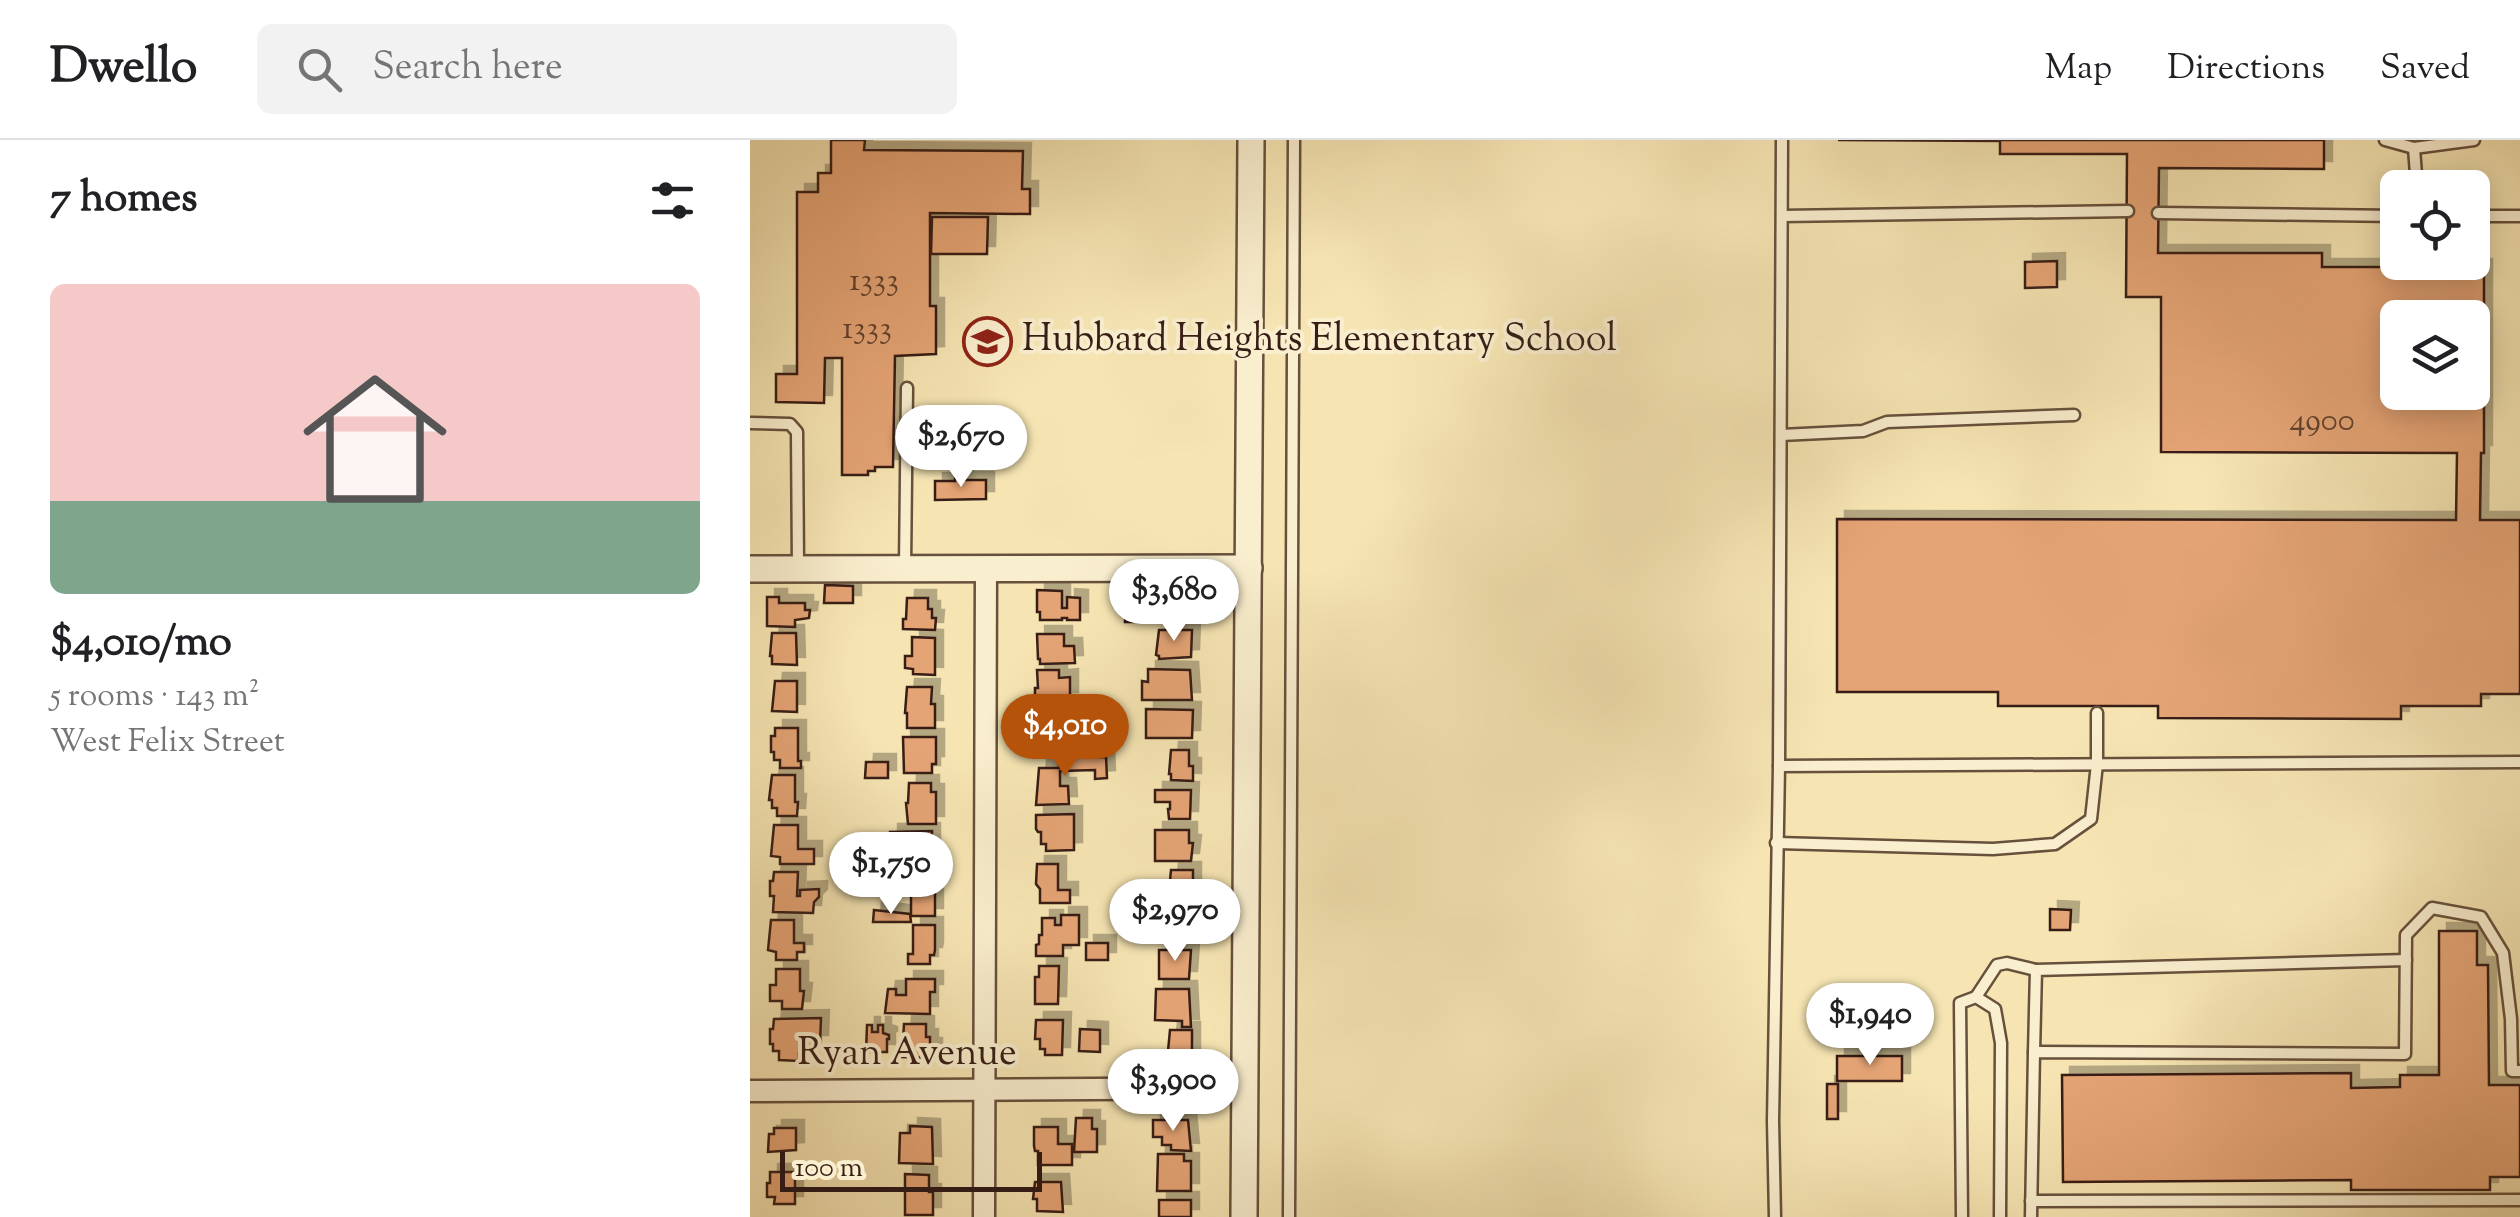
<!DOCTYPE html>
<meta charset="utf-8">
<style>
body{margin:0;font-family:"Sorts Mill Goudy",serif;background:#f2f2f2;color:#202124;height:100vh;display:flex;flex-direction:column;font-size:38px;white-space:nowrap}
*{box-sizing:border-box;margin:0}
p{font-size:32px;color:#757577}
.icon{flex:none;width:55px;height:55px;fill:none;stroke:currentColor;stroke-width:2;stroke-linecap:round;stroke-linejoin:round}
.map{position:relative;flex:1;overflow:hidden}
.details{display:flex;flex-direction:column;background:#fff;width:750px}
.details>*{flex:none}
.tools{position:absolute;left:1630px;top:30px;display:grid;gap:20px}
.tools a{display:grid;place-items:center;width:110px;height:110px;border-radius:15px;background:#fff;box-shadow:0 5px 25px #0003;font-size:50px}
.scale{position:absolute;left:30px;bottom:25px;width:262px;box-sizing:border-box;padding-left:10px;border:5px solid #371e15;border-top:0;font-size:28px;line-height:35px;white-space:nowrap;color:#371e15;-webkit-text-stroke:8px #f9eece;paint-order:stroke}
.price{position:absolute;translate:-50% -85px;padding:0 22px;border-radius:35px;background:#fff;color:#222;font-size:32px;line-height:65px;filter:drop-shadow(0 2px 5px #0008)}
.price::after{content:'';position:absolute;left:50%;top:60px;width:30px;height:22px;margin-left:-15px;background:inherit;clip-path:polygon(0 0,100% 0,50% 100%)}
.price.on{background:#b45309;color:#fff}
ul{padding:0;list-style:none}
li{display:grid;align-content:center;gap:20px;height:530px;padding:0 50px}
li+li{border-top:2px solid #e0e0e0}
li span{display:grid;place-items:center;height:310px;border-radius:15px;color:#555}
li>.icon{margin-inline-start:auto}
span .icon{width:180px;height:180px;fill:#fffc;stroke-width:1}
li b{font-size:42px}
h2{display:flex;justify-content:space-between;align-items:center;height:120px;padding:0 50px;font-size:42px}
header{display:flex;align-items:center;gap:60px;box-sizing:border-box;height:140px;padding:0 50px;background:#fff;border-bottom:2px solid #e0e0e0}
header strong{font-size:48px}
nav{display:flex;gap:55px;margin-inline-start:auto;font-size:35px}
.search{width:700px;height:90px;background:#f2f2f2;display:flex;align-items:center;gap:25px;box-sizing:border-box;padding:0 35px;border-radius:15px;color:#757577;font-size:38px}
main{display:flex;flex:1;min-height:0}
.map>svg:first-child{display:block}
</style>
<header>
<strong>Dwello</strong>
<div class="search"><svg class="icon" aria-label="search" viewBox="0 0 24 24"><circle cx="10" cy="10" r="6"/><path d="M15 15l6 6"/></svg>Search here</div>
<nav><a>Map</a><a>Directions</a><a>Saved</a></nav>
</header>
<main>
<section class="details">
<h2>7 homes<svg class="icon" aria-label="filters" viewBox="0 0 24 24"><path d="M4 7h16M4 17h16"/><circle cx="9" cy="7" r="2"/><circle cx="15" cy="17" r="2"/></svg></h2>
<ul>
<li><span style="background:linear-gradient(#f6c9c9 70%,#7fa58c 0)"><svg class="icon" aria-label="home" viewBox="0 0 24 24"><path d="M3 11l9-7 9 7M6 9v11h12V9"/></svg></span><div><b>$4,010/mo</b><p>5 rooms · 143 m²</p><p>West Felix Street</p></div></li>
</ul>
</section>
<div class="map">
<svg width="1770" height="1077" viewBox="0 0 1770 1077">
<defs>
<filter id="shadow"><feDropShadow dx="8" dy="-8" stdDeviation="0" flood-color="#0004"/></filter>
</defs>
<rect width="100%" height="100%" fill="#f6e5b3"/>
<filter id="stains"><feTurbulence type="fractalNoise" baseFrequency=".002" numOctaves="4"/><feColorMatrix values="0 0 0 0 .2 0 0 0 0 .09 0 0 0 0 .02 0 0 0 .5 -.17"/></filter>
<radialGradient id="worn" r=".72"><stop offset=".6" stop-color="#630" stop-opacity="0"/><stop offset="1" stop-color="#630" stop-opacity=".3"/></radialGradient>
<g fill="#e5a474" stroke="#371e15" stroke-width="2.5" fill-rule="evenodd" filter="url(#shadow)">
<path d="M81 0H115L114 10 273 11 272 49H280V74L180 73V166H186V214L145 216 143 327H125V331H118V335H92V218H75L74 263 26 262V234H47V52H68V33H81Z"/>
<path d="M1088 0H1574V29L1409 28 1408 113H1572V127H1734V313H1731L1730 380H1770V554H1731V566H1651V579L1408 578V566H1248V552H1087V379L1706 380 1707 313 1411 312V157H1376L1377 14H1250V1ZM1648 178H1722V252H1648Z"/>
<path d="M182 77H238L237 114H181Z"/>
<path d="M1307 121V147L1275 148V122Z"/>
<path d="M205 338H215V340H236V359L185 360V341H205Z"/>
<path d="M75 445 103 446V463H74Z"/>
<path d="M287 450 312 451V468H317V457L330 458V480H317V478H312V480H290V472H287Z"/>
<path d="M406 452H419V460L440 457V467H432L431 483H422L423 476H413V469H406Z"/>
<path d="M17 457H29V463H55V470H60L59 478 45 480V487L17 486Z"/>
<path d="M157 458H178V469H182V478H186L185 490 153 489V479H156Z"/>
<path d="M375 462H392V472H399V477H393V482H375Z"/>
<path d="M409 490H442L441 517 409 519V516L406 515Z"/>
<path d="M22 493H46L47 525 22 524V516H20Z"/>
<path d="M287 494H314V506H324L325 523 290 524V519H288Z"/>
<path d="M162 497 185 498V535L163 534V529L155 528V516H162Z"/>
<path d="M398 529 440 530 442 560H392V541L398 542Z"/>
<path d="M287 530H309V538L320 537V560L285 561V548H288Z"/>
<path d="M25 541H47V572L22 571Z"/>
<path d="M157 547H182L181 564H185V588H157V573H155Z"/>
<path d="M396 569 443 570 442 598H396Z"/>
<path d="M287 574H308V589L324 590V612H290V598H287Z"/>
<path d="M25 588H48V621H51V628H30V620H24V612H21V596H25Z"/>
<path d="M153 597H186V624H182V633H154Z"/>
<path d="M421 610H439V626H443V641L421 640V634H419Z"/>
<path d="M356 617 357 638 345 639V630L310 631V646H318L319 664 286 665 289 628H309V618Z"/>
<path d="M116 622H138V638H115Z"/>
<path d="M22 635H45V662H48L47 676H27V668H22V660H19Z"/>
<path d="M159 643H181V652H186V684H158L156 663H158Z"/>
<path d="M405 650H441L440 679H419L418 669H420V662H405Z"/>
<path d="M324 674V710L296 711V704H291V692H288L286 689V675Z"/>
<path d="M24 685H48V709H64V724H30V717L21 716Z"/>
<path d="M405 690H439V703H443L441 721H405Z"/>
<path d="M182 691V724H176V732L123 734 122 719H125V712L140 711V692Z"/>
<path d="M287 724H308V750H320V763H290V749L286 744Z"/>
<path d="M421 730H443V759H439V766H423V759H421L419 752Z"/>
<path d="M24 732H48L47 756H50V750L69 749V757L64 762 63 773 23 772 24 756H20V741H23Z"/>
<path d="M161 738H182V748H185V776H161Z"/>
<path d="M1300 769 1321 770 1320 790H1300Z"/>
<path d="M124 770 160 774 161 782H123Z"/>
<rect x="421" y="770" width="21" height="31"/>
<path d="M311 775H329V805H313V816H286V805L289 804V795H292V778H305V785H311Z"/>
<path d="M21 780H44V803H54V812H47V820H26V812L18 810Z"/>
<path d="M163 785H185V810L184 815H180V824H158V814H163Z"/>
<path d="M1689 791H1727V825H1738L1739 945H1770V1037H1740V1050H1601V1040L1313 1042 1312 935 1601 933V948L1650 947V935H1689Z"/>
<rect x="336" y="803" width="22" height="17"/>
<path d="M409 810H441L439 839H409Z"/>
<path d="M289 826H309L308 864H285V837H289Z"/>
<path d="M26 829H50V851H54L52 869H32V861H20V845H26Z"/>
<path d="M156 839H185V852H180V874L135 873 138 849H146V855H156Z"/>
<path d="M406 849H439L441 887H432V881L405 880Z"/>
<rect x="1087" y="860" width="65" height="25"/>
<path d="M71 878 70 903H63V913H49V921L29 920V911H23V904H20V889H23L24 879Z"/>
<path d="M286 880H313L312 915H295V909H290V899H285Z"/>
<path d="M154 884H176V897H180V906H184V918L152 917Z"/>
<path d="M117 885H122V892H128V885H133V893L139 895V899H137V912H116Z"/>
<path d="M330 889 350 890V912L329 911Z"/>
<path d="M420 890H442V918H420V911H418Z"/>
<rect x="1087" y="916" width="65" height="25"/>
<rect x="1077" y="944" width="11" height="35"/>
<path d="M326 978H342V989H347V1012H324Z"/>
<path d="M403 980H438L441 1011 421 1010V1005H412V997H403Z"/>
<path d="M160 986 182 987 183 1024 149 1023 150 993H160Z"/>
<path d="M284 987H308V1004H322V1025H288V1011H285L284 1006Z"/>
<path d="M24 988H46V1010L18 1012 19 994H24Z"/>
<path d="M408 1014H434V1021H441V1051H407Z"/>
<path d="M20 1032H45V1064H24L25 1057H17V1043H20Z"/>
<path d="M155 1034 179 1035V1052H183V1075H155Z"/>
<path d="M285 1042H311L313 1072 287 1071V1059H283Z"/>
<rect x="409" y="1060" width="32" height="17"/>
</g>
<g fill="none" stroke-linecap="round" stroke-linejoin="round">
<defs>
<g id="service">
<path d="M1635 0 1664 8 1724 0"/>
<path d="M1664 8 1667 48"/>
<path d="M1408 73 1648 76"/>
<path d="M1032 76 1378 71"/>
<path d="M1722 76H1770"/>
<path d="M0 283 40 284 47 292 48 428"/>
<path d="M1031 295 1113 291 1137 282 1324 275"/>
<path d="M155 427 157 248"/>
<path d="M1029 626 1770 622"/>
<path d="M1026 703 1243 709 1305 704 1341 679 1347 624V573"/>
<path d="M1226 857 1247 825 1257 823 1286 830"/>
<path d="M1284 912 1286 830 1656 820"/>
<path d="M1281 1061 1770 1060"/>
<path d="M539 1077 544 0"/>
<path d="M1025 1077 1023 981 1029 626 1032 0"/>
<path d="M1212 1077 1210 863 1226 857 1245 869 1251 903 1250 1077"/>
<path d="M1281 1077 1284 912 1655 914 1656 795 1682 768 1731 777 1753 813 1761 879 1762 931H1770"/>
</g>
<g id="minor">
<path d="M0 951 495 948"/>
<path d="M234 1077 236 428"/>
</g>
<g id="tertiary">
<path d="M0 429 499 428"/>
<path d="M494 1077 501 0"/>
</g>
</defs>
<use href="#service" stroke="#67503c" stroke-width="15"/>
<use href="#minor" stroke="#67503c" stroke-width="25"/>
<use href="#tertiary" stroke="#67503c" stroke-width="30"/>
<use href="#service" stroke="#f9eece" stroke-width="10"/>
<use href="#minor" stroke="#f9eece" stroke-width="20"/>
<use href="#tertiary" stroke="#f9eece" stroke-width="25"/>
</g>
<defs>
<symbol id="school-ring" viewBox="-11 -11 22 22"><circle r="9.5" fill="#f9eece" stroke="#8f2418" stroke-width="1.5"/><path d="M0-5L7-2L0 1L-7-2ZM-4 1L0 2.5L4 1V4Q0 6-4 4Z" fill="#8f2418"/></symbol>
</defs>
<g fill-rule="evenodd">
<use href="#school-ring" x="210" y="174" width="55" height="55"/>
</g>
<g text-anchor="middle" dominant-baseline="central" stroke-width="8" stroke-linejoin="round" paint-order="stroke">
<g font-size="32" fill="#62402d">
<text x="124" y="142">1333</text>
<text x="117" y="190">1333</text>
<text x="1572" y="282">4900</text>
</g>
<g font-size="38" fill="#371e15" stroke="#f9eece" text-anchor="start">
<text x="272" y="201">Hubbard Heights Elementary School</text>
</g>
<g font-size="38" fill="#371e15" stroke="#f9eece">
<text x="157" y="915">Ryan Avenue</text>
</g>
</g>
<rect width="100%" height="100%" filter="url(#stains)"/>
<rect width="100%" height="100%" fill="url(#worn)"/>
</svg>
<div class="tools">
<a><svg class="icon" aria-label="locate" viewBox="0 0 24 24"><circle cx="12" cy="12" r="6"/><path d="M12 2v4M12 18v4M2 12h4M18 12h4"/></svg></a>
<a><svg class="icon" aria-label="layers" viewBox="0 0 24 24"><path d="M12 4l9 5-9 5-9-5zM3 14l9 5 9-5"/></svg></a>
</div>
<div class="scale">100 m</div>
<b class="price" style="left:211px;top:350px">$2,670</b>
<b class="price" style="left:424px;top:504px">$3,680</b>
<b class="price on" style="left:315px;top:639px">$4,010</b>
<b class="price" style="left:141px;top:777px">$1,750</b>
<b class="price" style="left:425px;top:824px">$2,970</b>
<b class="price" style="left:1120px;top:928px">$1,940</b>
<b class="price" style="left:423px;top:994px">$3,900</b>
</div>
</main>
